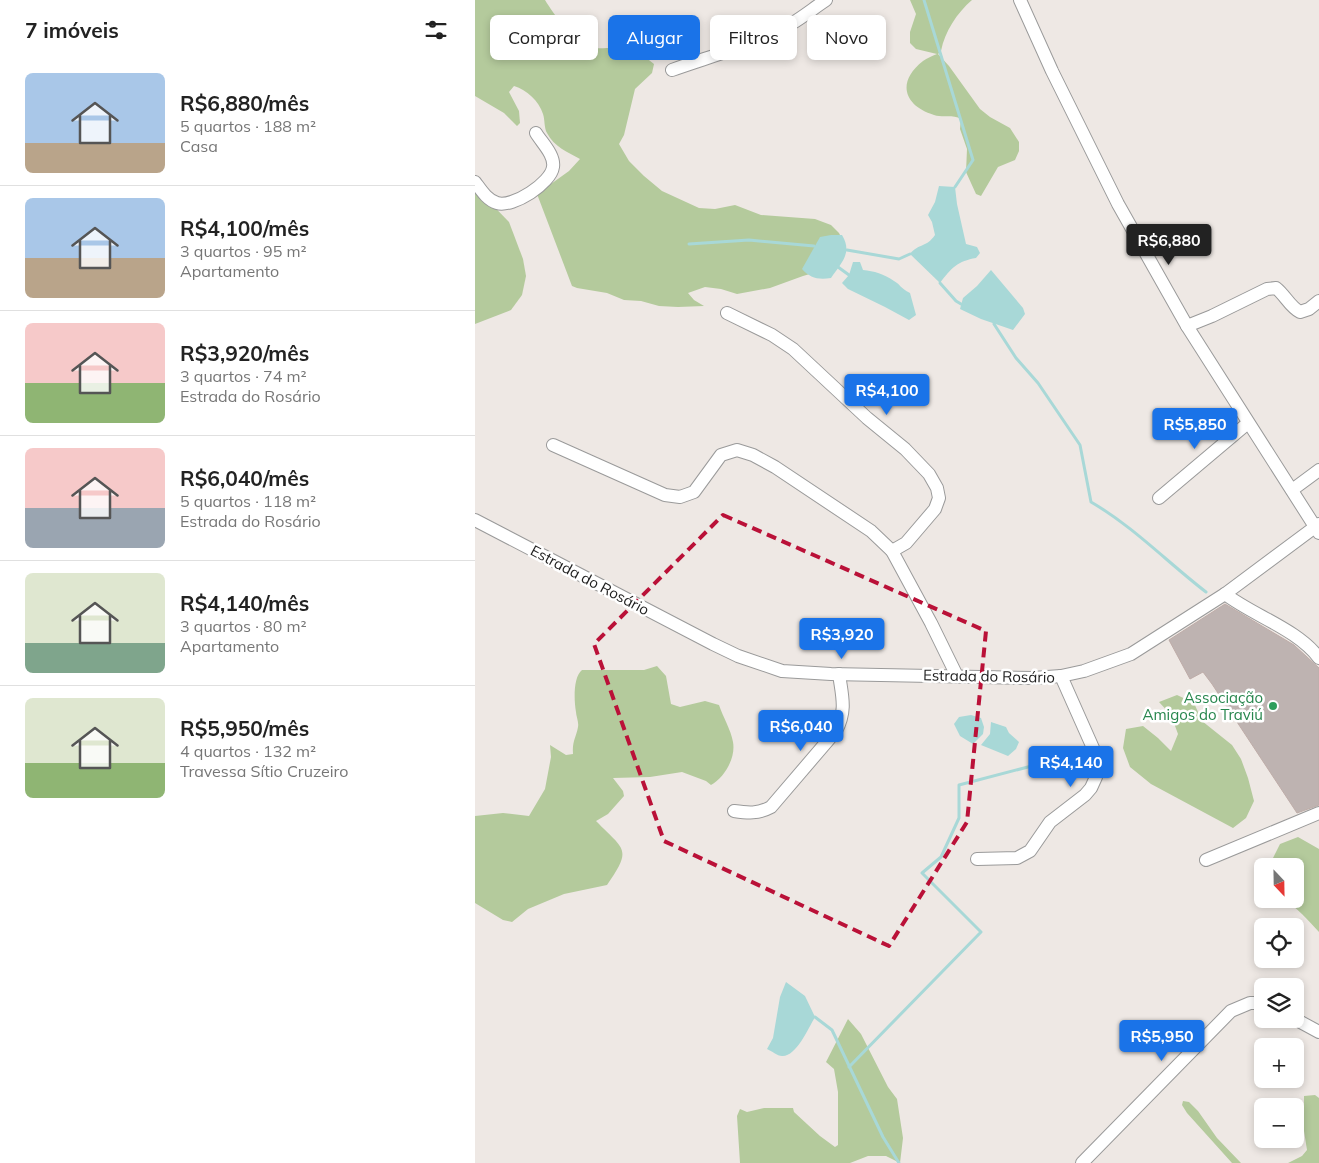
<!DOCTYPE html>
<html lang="pt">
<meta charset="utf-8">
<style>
body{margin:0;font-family:Mulish,sans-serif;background:#f6f6f6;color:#222;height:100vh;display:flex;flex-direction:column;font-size:19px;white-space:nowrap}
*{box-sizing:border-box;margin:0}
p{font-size:16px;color:#767676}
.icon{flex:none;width:28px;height:28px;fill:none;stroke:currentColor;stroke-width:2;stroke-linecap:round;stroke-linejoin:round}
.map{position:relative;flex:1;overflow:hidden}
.sheet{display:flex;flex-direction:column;background:#fff;width:475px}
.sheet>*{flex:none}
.banner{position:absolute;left:15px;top:15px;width:475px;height:45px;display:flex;gap:10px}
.needle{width:32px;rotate:158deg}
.buttons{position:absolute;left:779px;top:858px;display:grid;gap:10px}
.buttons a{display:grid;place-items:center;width:50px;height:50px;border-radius:8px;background:#fff;box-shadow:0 2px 8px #0003;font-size:25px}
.price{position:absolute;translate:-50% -42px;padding:0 11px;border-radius:5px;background:#1a73e8;color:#fff;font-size:16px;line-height:32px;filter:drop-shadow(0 1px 2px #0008)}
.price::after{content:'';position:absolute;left:50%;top:30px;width:15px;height:11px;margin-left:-8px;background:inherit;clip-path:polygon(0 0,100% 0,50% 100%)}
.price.active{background:#222;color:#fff}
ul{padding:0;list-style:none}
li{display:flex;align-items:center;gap:15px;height:125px;padding:0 25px}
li+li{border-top:1px solid #e0e0e0}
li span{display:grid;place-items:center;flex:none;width:140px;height:100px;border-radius:8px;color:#555}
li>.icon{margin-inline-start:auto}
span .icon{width:60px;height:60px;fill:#fffc;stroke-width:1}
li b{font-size:21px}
h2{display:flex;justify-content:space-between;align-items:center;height:60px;padding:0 25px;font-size:21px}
.chip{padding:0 18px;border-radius:8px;background:#fff;box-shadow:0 2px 8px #0003;font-size:18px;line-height:45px}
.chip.active{background:#1a73e8;color:#fff}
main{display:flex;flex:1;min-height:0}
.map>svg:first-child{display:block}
</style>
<main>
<section class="sheet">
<h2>7 imóveis<svg class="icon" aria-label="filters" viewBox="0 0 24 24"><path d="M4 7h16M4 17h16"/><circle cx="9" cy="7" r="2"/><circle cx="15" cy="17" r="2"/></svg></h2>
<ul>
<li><span style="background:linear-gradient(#a9c7e8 70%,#b9a48a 0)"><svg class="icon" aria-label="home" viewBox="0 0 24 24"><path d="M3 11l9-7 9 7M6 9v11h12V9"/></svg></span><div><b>R$6,880/mês</b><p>5 quartos · 188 m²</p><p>Casa</p></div></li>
<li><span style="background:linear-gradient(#a9c7e8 60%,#b9a48a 0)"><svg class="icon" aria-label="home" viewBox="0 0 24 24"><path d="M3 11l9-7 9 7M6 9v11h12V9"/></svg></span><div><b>R$4,100/mês</b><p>3 quartos · 95 m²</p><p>Apartamento</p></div></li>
<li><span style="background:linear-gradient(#f6c9c9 60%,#8fb573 0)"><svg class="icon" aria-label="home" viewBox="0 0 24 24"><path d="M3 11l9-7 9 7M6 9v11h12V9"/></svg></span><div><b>R$3,920/mês</b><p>3 quartos · 74 m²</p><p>Estrada do Rosário</p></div></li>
<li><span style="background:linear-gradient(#f6c9c9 60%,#9aa5b1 0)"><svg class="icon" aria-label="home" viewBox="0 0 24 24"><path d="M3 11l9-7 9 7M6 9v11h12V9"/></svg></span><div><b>R$6,040/mês</b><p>5 quartos · 118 m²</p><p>Estrada do Rosário</p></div></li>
<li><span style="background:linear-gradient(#dfe7d0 70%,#7fa58c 0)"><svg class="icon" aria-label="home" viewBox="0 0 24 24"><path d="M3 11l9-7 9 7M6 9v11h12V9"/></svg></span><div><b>R$4,140/mês</b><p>3 quartos · 80 m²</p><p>Apartamento</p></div></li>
<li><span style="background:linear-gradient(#dfe7d0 65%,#8fb573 0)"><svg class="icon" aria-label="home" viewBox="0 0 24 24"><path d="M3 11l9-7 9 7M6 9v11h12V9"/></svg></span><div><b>R$5,950/mês</b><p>4 quartos · 132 m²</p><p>Travessa Sítio Cruzeiro</p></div></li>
</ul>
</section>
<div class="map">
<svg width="844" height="1163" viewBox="0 0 844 1163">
<rect width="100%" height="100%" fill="#eee8e4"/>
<g fill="#b4ca9c">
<path d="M0 0H70C79 15 99 42 116 47 120 49 127 48 132 48 149 49 166 52 179 64L177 73 160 89 149 135 144 144 154 161 169 176 187 191 224 208 240 209 260 205 286 215 340 219 356 225 364 233 369 243 345 271 328 276 295 288 262 294 246 289 230 287 213 293 219 300 229 306 203 307 184 306 166 301 149 300 132 293 102 288 97 286 62 194 94 171 105 159C93 152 79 147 72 133 69 128 70 120 68 114 64 101 52 90 39 86L34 92 44 111 45 123 42 126 29 113 0 96Z"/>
<path d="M435 0H497C482 13 470 31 466 51L463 54 474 66 505 109 515 117 535 128 544 142V151L540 160 523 167 506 196 501 194 491 172 492 149 485 129 486 119C478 114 468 118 459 115 429 106 421 82 448 61 452 58 457 56 462 54L441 49 435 43V32L441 14Z"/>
<path d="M0 187 34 222 48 259 51 276 47 295 36 310 0 324Z"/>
<path d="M182 666 191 676 196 704 205 707 230 701 244 705C248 717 256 730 258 742 261 758 249 778 236 785L231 781 207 772 175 777 138 778 148 791 149 796 133 814 121 821C149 850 158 848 132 885L89 894 53 909 37 922 28 920 0 903V816L28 813 54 816 70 789 76 757 75 745 91 755 98 754C97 741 101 738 103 727 104 722 101 716 101 712 99 701 98 677 107 670H169Z"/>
<path d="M702 695 719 703 727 721 757 745 766 759 773 778 779 801 771 818 758 828 676 784 655 767 648 748 651 729 668 726 683 738 696 751 703 734 696 715 684 702Z"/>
<path d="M823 837 844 849V932C833 920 822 907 807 899H820V866H797L796 862 805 844Z"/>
<path d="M373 1019 386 1034 413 1087 422 1099 428 1138 425 1163 411 1156H393L375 1163H265L262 1116 265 1109 272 1112 289 1108H318L319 1112 345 1136 360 1147 363 1145V1092L359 1069 351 1062Z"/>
<path d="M840 1095 844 1098V1163H813L827 1156 832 1150 829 1131 820 1112V1106H817V1102L829 1106V1096Z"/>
<path d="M708 1101 714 1102 723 1111 742 1138 766 1163H757L712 1113 707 1105Z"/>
</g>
<g fill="#a8d8d7">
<path d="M464 186 480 187 482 204 491 244 502 247 505 253 501 258C483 261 476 268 465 283L435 254C444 243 451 248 460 235L457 222 453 215 460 202Z"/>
<path d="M356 235H367C378 253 366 263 356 278 343 280 335 278 327 269L345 237Z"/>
<path d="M378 262H385L388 270C399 271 409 274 419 281 426 285 425 288 435 293L441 315 434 320 410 307 373 289 367 283 374 275Z"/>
<path d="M516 270 548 308 550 314 538 330 506 319 485 309 488 298 502 286Z"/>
<path d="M496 715 506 718 509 727 508 734 498 744 485 736 479 724 484 717Z"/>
<path d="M516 722 531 727 534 733 544 742 541 749 533 756 506 745 515 734Z"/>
<path d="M311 982 330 996 340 1017C333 1029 321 1057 307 1056 302 1056 297 1051 292 1049L298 1038 305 997Z"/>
</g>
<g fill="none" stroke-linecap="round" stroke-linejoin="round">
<g stroke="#a8d8d7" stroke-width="3">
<path d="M449 0 498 160 480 187"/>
<path d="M214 244 274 240 339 246"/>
<path d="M372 250 424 259 435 254"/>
<path d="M363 267 374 275"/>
<path d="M465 283 481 301 486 304"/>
<path d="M519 324 541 358 563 383 605 445 616 502C659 527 692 562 731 592"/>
<path d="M340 1017 357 1030 408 1137 424 1163"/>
<path d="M374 1067 506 932 447 873 466 857 484 818V785L591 757"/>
</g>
</g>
<path fill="#beb3b1" stroke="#beaca8" d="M750 604 819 645 844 668V805L822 813 737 684 728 672 715 679 694 640Z"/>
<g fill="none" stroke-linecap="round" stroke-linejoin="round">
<defs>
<g id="minor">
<path d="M545 0 577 71 643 204 712 326 844 533"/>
<path d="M197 70C236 56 279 45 316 24 328 17 339 8 351 0"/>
<path d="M0 182C6 190 12 200 22 203 38 208 76 183 78 167 80 155 67 143 61 133"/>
<path d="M252 313 297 335 318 349 392 418 430 449 454 474 462 488 464 498 460 509 431 543 417 551"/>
<path d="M712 326 737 316 792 289 801 288C810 295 815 307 825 312L834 309 844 301"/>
<path d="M78 445 190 495 205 497 219 492 246 455 262 450 278 455 300 467 396 531 417 551 456 623 482 676"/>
<path d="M817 490 844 470"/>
<path d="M684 498 773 423"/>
<path d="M0 520 238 644 263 656 307 671 356 674 558 678 586 676 609 671 656 654 750 594 844 524"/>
<path d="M750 594C779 616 822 629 844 658"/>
<path d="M259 811C273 813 283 814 296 807L361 731C372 710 367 696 364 674"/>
<path d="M502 859 542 858 555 851 575 822 610 795 616 788 621 777 622 764 618 748 586 676"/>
<path d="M731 860 844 813"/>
<path d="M820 1019 844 1032"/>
<path d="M607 1163 756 1011 775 1003H788"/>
</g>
</defs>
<use href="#minor" stroke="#9a9a9a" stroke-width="14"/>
<use href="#minor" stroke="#fff" stroke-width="12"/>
</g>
<path fill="none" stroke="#ba1138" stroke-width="4" stroke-dasharray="10 6" stroke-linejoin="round" d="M248 515 511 631 492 822 414 946 189 841 119 644Z"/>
<circle fill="#2e9e5b" stroke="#fff" stroke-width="2" cx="798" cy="706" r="5"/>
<g text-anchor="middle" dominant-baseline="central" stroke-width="5" stroke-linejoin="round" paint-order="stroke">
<g font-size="15" fill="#1d1d1d" stroke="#fff">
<text transform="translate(115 580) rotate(28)">Estrada do Rosário</text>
<text transform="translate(514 676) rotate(1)">Estrada do Rosário</text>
</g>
<g font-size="15" fill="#27864d" stroke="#fff" text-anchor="end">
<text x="788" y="697">Associação<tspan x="788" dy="17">Amigos do Traviú</tspan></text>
</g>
</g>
</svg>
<div class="buttons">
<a><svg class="needle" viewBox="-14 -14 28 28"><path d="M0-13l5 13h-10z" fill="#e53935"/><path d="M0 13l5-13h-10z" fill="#767676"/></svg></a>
<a><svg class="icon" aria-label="locate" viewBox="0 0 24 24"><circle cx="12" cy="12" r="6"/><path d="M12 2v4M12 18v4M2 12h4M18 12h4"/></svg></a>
<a><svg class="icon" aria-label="layers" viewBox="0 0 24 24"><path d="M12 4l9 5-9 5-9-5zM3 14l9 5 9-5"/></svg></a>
<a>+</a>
<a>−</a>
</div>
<b class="price active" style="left:694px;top:266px">R$6,880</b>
<b class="price" style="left:412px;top:416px">R$4,100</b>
<b class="price" style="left:720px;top:450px">R$5,850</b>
<b class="price" style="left:367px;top:660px">R$3,920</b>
<b class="price" style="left:326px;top:752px">R$6,040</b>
<b class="price" style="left:596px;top:788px">R$4,140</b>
<b class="price" style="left:687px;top:1062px">R$5,950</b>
<div class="banner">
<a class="chip">Comprar</a>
<a class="chip active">Alugar</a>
<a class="chip">Filtros</a>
<a class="chip">Novo</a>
</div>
</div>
</main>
